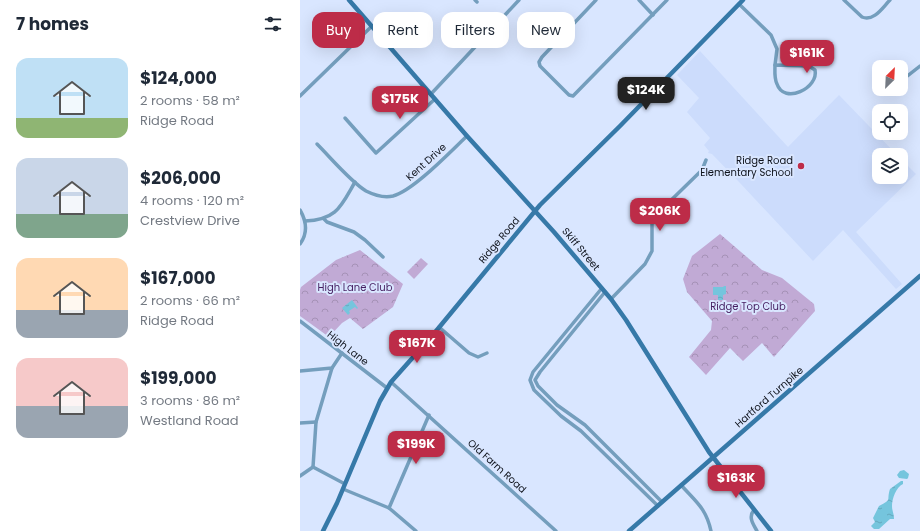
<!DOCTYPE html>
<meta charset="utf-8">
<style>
body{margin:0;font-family:Poppins,sans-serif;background:#f6f6f7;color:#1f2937;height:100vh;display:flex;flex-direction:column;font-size:15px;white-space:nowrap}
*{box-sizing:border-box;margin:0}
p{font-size:13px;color:#747a83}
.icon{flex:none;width:22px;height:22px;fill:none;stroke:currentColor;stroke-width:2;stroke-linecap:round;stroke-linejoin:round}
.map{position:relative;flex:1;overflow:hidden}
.drawer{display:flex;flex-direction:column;background:#fff;width:300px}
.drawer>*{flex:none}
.hud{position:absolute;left:12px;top:12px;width:380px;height:36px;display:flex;gap:8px}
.needle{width:26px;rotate:24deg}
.buttons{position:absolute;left:572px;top:60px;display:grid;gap:8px}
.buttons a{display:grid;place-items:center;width:36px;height:36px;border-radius:8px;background:#fff;box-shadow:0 4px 16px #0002;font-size:20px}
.price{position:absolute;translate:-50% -34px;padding:0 9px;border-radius:8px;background:#bd2c48;color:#fff;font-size:13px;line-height:26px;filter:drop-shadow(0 1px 2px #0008)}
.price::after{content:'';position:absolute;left:50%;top:24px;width:12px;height:9px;margin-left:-6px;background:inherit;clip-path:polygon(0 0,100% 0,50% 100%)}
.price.active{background:#222;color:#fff}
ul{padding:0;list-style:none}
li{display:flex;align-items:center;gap:12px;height:100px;padding:0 16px}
li span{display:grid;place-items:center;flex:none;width:112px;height:80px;border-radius:12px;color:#555}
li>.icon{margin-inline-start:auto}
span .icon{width:48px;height:48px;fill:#fffc;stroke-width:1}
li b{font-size:17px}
h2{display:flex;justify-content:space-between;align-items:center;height:48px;padding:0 16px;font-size:17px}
.pill{padding:0 14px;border-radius:12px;background:#fff;box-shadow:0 4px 16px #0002;font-size:14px;line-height:36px}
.pill.active{background:#bd2c48;color:#fff}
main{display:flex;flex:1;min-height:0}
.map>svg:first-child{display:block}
</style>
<main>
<section class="drawer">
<h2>7 homes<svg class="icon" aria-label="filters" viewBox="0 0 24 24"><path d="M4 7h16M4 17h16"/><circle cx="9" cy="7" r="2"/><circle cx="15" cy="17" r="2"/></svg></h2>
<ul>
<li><span style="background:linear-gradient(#bfe0f5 75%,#8fb573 0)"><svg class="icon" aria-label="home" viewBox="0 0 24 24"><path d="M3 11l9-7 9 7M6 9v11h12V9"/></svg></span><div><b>$124,000</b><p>2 rooms · 58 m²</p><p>Ridge Road</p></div></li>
<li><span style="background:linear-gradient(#c9d6e8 70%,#7fa58c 0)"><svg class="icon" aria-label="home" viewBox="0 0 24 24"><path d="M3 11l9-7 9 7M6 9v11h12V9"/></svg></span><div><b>$206,000</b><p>4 rooms · 120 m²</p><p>Crestview Drive</p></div></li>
<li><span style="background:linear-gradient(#ffd9b3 65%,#9aa5b1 0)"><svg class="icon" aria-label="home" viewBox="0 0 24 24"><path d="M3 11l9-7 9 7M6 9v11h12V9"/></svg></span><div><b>$167,000</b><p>2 rooms · 66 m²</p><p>Ridge Road</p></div></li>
<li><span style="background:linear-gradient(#f6c9c9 60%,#9aa5b1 0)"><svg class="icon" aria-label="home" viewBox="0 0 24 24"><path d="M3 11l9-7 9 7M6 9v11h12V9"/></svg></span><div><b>$199,000</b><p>3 rooms · 86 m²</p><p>Westland Road</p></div></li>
</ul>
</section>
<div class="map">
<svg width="620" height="531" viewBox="0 0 620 531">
<defs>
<pattern id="park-crowns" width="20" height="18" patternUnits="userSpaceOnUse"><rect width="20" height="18" fill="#c1aad5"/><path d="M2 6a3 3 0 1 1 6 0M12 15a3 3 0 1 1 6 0" fill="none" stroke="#a591b6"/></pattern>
<pattern id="water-ripples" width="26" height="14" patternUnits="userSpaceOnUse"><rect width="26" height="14" fill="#75c5dd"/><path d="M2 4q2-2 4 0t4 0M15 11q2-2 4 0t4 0" fill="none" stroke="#64a8bd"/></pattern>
</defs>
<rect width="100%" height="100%" fill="#d9e6ff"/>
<path fill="#ccdcfc" d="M400 51 488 147 539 95 597 155H579V177H601V159L616 174 556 232 602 284 596 289 543 230 513 261 440 183 412 154 408 153 409 151 404 145 410 138 387 112 399 98 377 75Z"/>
<g fill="url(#park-crowns)">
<path d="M420 234 462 270 482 278 514 304 515 311 474 357 462 343 443 361 430 348 406 375 389 357 411 330 412 321 387 292 383 279 392 256Z"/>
<path d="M60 250 103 284 93 307 63 329 50 318 42 323 29 337 0 316V290L1 287 36 260Z"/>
<path d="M121 258 128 264 114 279 107 272Z"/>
</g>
<g fill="url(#water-ripples)">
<path d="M424 286H426V294L423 295V300H418V295H413V287H423Z"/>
<path d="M52 300 58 308 57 309 55 307 49 311 50 313 48 315 42 308Z"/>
<path d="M604 470 609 474 608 478 607 479 599 478 597 475 600 471Z"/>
<path d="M601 481H603V484C596 487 592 499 592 506 592 511 594 513 594 519H590L579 529H574L571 526 575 522 573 518 579 506C593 499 586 501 590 489Z"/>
</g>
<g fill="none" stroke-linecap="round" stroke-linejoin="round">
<g stroke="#749ebd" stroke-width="3.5">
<path d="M175 0 177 2"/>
<path d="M296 0 242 57 239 62 240 66 269 95 273 96 367 0"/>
<path d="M339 0 353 15"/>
<path d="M544 0 562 17C574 22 583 7 590 0"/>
<path d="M439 4 471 35 477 49 475 65"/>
<path d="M475 65 509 66 515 70C519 88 484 105 477 84 474 78 475 71 475 65Z"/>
<path d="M601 81 620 66"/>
<path d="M582 90 588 89"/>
<path d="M131 94 219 0"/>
<path d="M0 96 72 26"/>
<path d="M45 118 76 153 135 99"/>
<path d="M17 144C31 158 50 181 66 191 74 195 84 198 93 196 113 191 151 151 167 136"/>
<path d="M0 210C7 222 8 233 0 244"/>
<path d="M24 219 27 222 54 232 65 240 83 257"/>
<path d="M5 221C37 220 41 206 55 182"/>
<path d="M302 288 233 372 230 380 234 390 261 416 281 431 358 506"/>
<path d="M305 292 240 372 235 380 238 386 257 405 285 425 362 502"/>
<path d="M311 299 345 264 352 251V222L362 209 402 170 406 160"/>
<path d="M0 321 87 388"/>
<path d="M139 327 169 353 178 357 187 353"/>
<path d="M0 371 32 368 42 353"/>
<path d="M91 382 256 531"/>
<path d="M0 423 16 422"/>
<path d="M13 467 16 422 32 368"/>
<path d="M13 467 45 484"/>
<path d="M0 476 13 467"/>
<path d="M381 485C396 502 406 508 411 531"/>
<path d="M43 489 89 508 116 531"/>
<path d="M89 508 129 415"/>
<path d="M454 510C448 517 453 524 457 531"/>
</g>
<g stroke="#3679a8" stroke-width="4.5">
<path d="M49 0 167 136 254 232 311 299 326 320 409 452 471 531"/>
<path d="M23 531 37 503 80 401 91 382 132 336 240 205 320 126 443 0"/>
<path d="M329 531 620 276"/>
</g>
</g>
<circle fill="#bd2c48" stroke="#d9e6ff" stroke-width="1.5" cx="501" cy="166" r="4"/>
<g text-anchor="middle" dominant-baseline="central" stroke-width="4" stroke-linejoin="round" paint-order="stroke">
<g font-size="10" fill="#0e121b" stroke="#d9e6ff" text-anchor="end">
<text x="493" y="160">Ridge Road<tspan x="493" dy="12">Elementary School</tspan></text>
</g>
<g font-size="10" fill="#0e121b" stroke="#d9e6ff">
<text transform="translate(126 162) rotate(-42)">Kent Drive</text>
<text transform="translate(199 240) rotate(-50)">Ridge Road</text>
<text transform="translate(281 249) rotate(50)">Skiff Street</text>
<text transform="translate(48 348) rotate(38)">High Lane</text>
<text transform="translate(469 397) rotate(-41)">Hartford Turnpike</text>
<text transform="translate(197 466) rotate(42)">Old Farm Road</text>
</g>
<g font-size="10" fill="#451e60" stroke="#d9e6ff">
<text x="55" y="287">High Lane Club</text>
<text x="448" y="306">Ridge Top Club</text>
</g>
</g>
</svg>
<div class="buttons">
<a><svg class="needle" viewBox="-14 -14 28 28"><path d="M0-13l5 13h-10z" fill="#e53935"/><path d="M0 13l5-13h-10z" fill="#747a83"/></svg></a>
<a><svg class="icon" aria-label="locate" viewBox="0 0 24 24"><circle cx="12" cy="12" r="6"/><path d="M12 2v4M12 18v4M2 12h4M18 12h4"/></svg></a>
<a><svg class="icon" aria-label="layers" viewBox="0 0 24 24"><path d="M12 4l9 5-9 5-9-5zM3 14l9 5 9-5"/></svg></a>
</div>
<b class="price" style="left:507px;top:74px">$161K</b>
<b class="price active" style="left:346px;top:111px">$124K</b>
<b class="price" style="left:100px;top:120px">$175K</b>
<b class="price" style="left:360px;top:232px">$206K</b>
<b class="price" style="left:117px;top:364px">$167K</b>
<b class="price" style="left:116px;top:465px">$199K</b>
<b class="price" style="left:436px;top:499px">$163K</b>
<div class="hud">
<a class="pill active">Buy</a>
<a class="pill">Rent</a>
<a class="pill">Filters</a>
<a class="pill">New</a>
</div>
</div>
</main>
